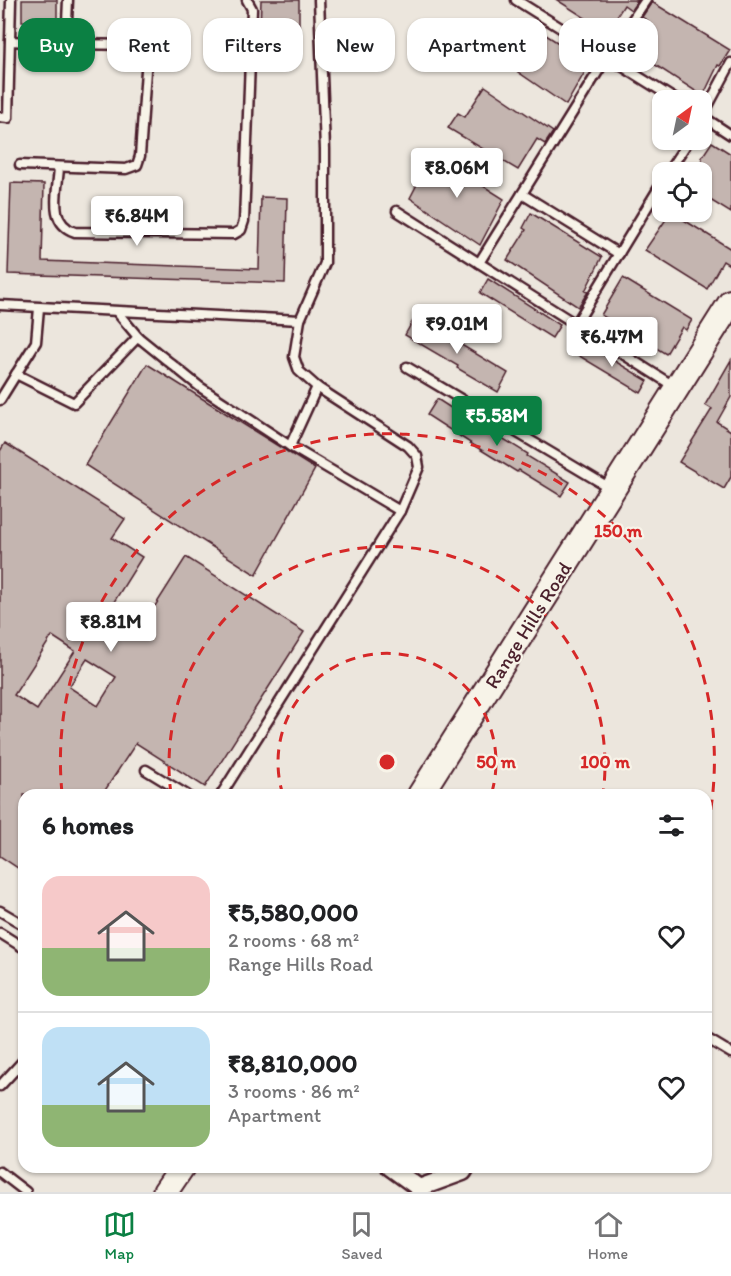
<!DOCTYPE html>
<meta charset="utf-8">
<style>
body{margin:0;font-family:Itim,sans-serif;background:#f2f2f2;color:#202124;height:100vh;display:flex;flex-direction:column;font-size:22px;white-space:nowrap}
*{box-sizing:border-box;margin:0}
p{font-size:20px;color:#757577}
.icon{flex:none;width:33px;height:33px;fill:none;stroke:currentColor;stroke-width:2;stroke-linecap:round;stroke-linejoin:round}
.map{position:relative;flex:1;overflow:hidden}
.side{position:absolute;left:18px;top:789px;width:694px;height:384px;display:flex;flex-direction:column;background:#fff;border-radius:18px;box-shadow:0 2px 4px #0004}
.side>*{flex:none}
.banner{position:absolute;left:18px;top:18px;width:696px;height:54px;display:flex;gap:12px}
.needle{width:39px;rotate:33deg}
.controls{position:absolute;left:652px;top:90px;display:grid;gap:12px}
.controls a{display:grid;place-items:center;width:60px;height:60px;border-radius:12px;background:#fff;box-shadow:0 2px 4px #0004;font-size:30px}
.price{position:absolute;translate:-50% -51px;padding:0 14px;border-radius:6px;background:#fff;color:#222;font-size:20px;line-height:39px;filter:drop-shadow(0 2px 3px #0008)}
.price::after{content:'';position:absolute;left:50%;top:36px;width:18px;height:14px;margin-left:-9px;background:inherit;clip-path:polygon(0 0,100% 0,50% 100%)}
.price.on{background:#0b8043;color:#fff}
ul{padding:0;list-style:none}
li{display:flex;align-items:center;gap:18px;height:150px;padding:0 24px}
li+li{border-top:2px solid #e0e0e0}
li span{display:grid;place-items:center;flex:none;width:168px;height:120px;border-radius:18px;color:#555}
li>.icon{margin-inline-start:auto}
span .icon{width:72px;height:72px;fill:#fffc;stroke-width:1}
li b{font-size:26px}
h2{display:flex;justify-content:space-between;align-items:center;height:72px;padding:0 24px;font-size:26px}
.tag{padding:0 21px;border-radius:18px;background:#fff;box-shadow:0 2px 4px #0004;font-size:21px;line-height:54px}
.tag.on{background:#0b8043;color:#fff}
.dock{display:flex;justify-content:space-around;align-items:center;height:84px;border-top:2px solid #e0e0e0;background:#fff;font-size:16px;color:#757577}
.dock a{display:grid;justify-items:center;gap:3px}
.dock .on{color:#0b8043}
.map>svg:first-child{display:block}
</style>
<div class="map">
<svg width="731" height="1192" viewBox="0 0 731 1192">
<rect width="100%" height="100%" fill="#ece6dd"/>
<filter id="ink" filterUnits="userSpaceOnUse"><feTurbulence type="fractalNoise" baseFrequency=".0167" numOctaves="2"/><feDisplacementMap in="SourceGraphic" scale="12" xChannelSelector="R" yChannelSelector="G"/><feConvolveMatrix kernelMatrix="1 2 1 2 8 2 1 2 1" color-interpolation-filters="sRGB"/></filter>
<g filter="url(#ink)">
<g fill="#c4b5b0" stroke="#4a1f2b" stroke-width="1.5" fill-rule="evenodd">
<path d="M22 0H57V23L22 21Z"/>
<path d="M261 0H299V34L260 33Z"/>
<path d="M557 0H638L631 10 624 5 607 32Z"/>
<path d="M652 2 730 50 720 66 718 65 703 96 629 48 648 21 642 17Z"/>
<path d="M524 21 590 63 566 105 496 57 505 44 508 46Z"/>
<path d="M485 86 553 132 545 144 537 139 518 170 448 128 458 113 465 117Z"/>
<path d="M712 142 731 154V213L702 195V157Z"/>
<path d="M433 154 504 199 480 245 410 198 426 167 424 166Z"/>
<path d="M11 183 44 184 42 261 259 269 261 197 287 198 285 283 8 274Z"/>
<path d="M671 212 731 249V266L723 261 707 289 645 250Z"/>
<path d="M531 213 602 257 585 291 588 292 578 307 507 260 526 230 523 228Z"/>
<path d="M623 278 692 320 686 330 682 327 666 354 601 315Z"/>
<path d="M488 279 560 325 552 338 480 293Z"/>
<path d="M415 317 508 373 498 392 457 368 458 366 405 335Z"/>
<path d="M583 342 648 381 641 393 576 354Z"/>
<path d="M731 360V397L717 422 731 431V477L724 489 679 462 712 409 705 405Z"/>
<path d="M147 364 315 469 256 575 85 465Z"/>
<path d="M437 399 488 432 489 430 528 454 527 456 570 482 561 496 519 470 517 472 478 448 427 415Z"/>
<path d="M5 443 125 519 112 538 142 557 112 605 143 625 186 557 304 632 205 787 136 743 102 795H24V872L0 856V451ZM52 636 75 651 37 710 14 695ZM87 659 116 677 98 706 69 687Z"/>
</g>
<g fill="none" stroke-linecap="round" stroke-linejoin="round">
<defs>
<g id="lane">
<path d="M516 0 676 100"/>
<path d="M10 41 66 44 138 45 142 47 147 56 140 156 137 165 126 169 20 165"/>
<path d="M66 44 68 0"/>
<path d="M702 116 731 135"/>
<path d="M0 117 8 118 11 0"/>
<path d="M702 117 731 63"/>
<path d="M59 167C58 190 47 223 75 232L234 234 241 230 244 221 251 34 252 9 247 0"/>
<path d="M668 172 689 140"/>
<path d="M522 194 619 254"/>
<path d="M397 211 675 387"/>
<path d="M479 263 607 57 646 0"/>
<path d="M0 305 300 320 325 263V149L319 0"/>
<path d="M117 312 138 337 200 387 290 446 400 511 419 467 417 456 408 446 317 387 299 371 294 357 300 320"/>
<path d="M576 324 663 181"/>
<path d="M407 367 610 488"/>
<path d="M16 374 74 403 138 337"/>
<path d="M0 400 36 342 39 308"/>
<path d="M290 446 317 387"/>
<path d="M146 770 187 795"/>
<path d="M221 795 400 511"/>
<path d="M0 911 24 925"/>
<path d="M0 933 24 948"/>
<path d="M706 1038 731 1053"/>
<path d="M0 1086 24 1060"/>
<path d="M0 1172 26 1192"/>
</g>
<g id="street">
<path d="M390 1167 419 1188 421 1192"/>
<path d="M419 1188 463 1172 466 1167"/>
</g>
<g id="secondary">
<path d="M420 795 731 302"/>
<path d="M165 1192 182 1167"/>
</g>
</defs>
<use href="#lane" stroke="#4a1f2b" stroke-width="13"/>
<use href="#street" stroke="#4a1f2b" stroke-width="21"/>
<use href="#secondary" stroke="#4a1f2b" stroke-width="28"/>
<use href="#lane" stroke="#f7f3e8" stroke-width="8"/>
<use href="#street" stroke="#f7f3e8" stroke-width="16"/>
<use href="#secondary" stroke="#f7f3e8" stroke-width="24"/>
</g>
</g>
<g fill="none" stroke="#d62828" stroke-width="3" stroke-dasharray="10 8">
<path d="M283 795A109 109 0 1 1 491 795"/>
<path d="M171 794A218 218 0 1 1 603 794"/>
<path d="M62 793A327 327 0 1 1 707 830"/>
</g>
<g text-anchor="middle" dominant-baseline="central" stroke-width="4.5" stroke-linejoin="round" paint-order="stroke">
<g font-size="20" fill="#4a1f2b" stroke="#f7f3e8">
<text transform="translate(528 625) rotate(-58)">Range Hills Road</text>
</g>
</g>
<circle cx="387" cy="762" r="9" fill="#d62828" stroke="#f7f3e8" stroke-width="3"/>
<g font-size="18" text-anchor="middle" font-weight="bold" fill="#d62828" stroke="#f7f3e8" stroke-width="4.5" stroke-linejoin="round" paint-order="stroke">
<text x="618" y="537">150 m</text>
<text x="496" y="768">50 m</text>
<text x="605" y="768">100 m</text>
</g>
</svg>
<div class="controls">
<a><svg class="needle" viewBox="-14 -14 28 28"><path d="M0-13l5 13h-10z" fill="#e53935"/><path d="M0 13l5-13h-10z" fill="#757577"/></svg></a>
<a><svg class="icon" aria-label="locate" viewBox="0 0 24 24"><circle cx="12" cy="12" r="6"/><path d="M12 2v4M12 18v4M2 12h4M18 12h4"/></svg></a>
</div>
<b class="price" style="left:457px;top:199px">₹8.06M</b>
<b class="price" style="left:137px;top:247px">₹6.84M</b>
<b class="price" style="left:457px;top:355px">₹9.01M</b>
<b class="price" style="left:612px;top:368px">₹6.47M</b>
<b class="price on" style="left:497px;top:447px">₹5.58M</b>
<b class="price" style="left:111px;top:653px">₹8.81M</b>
<div class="banner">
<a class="tag on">Buy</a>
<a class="tag">Rent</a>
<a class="tag">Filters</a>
<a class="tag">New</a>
<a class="tag">Apartment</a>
<a class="tag">House</a>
</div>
<section class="side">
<h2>6 homes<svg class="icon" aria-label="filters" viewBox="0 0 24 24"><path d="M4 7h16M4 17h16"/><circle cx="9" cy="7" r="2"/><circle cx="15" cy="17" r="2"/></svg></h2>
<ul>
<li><span style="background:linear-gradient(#f6c9c9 60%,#8fb573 0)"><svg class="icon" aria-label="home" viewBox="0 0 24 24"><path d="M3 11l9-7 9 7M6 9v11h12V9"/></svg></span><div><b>₹5,580,000</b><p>2 rooms · 68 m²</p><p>Range Hills Road</p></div><svg class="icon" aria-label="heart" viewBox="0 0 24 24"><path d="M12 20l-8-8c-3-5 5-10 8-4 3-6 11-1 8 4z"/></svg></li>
<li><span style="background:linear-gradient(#bfe0f5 65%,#8fb573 0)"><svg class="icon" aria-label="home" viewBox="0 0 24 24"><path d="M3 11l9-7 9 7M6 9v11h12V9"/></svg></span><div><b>₹8,810,000</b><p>3 rooms · 86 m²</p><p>Apartment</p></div><svg class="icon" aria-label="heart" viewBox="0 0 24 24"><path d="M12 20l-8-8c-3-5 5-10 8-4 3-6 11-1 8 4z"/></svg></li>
</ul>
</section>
</div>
<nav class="dock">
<a class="on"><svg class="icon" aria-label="map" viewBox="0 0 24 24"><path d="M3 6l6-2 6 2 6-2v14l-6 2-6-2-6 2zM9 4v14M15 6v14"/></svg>Map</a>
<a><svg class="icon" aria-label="saved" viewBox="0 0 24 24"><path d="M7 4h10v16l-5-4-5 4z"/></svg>Saved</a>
<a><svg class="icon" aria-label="home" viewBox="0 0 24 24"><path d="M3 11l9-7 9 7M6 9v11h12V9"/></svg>Home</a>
</nav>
